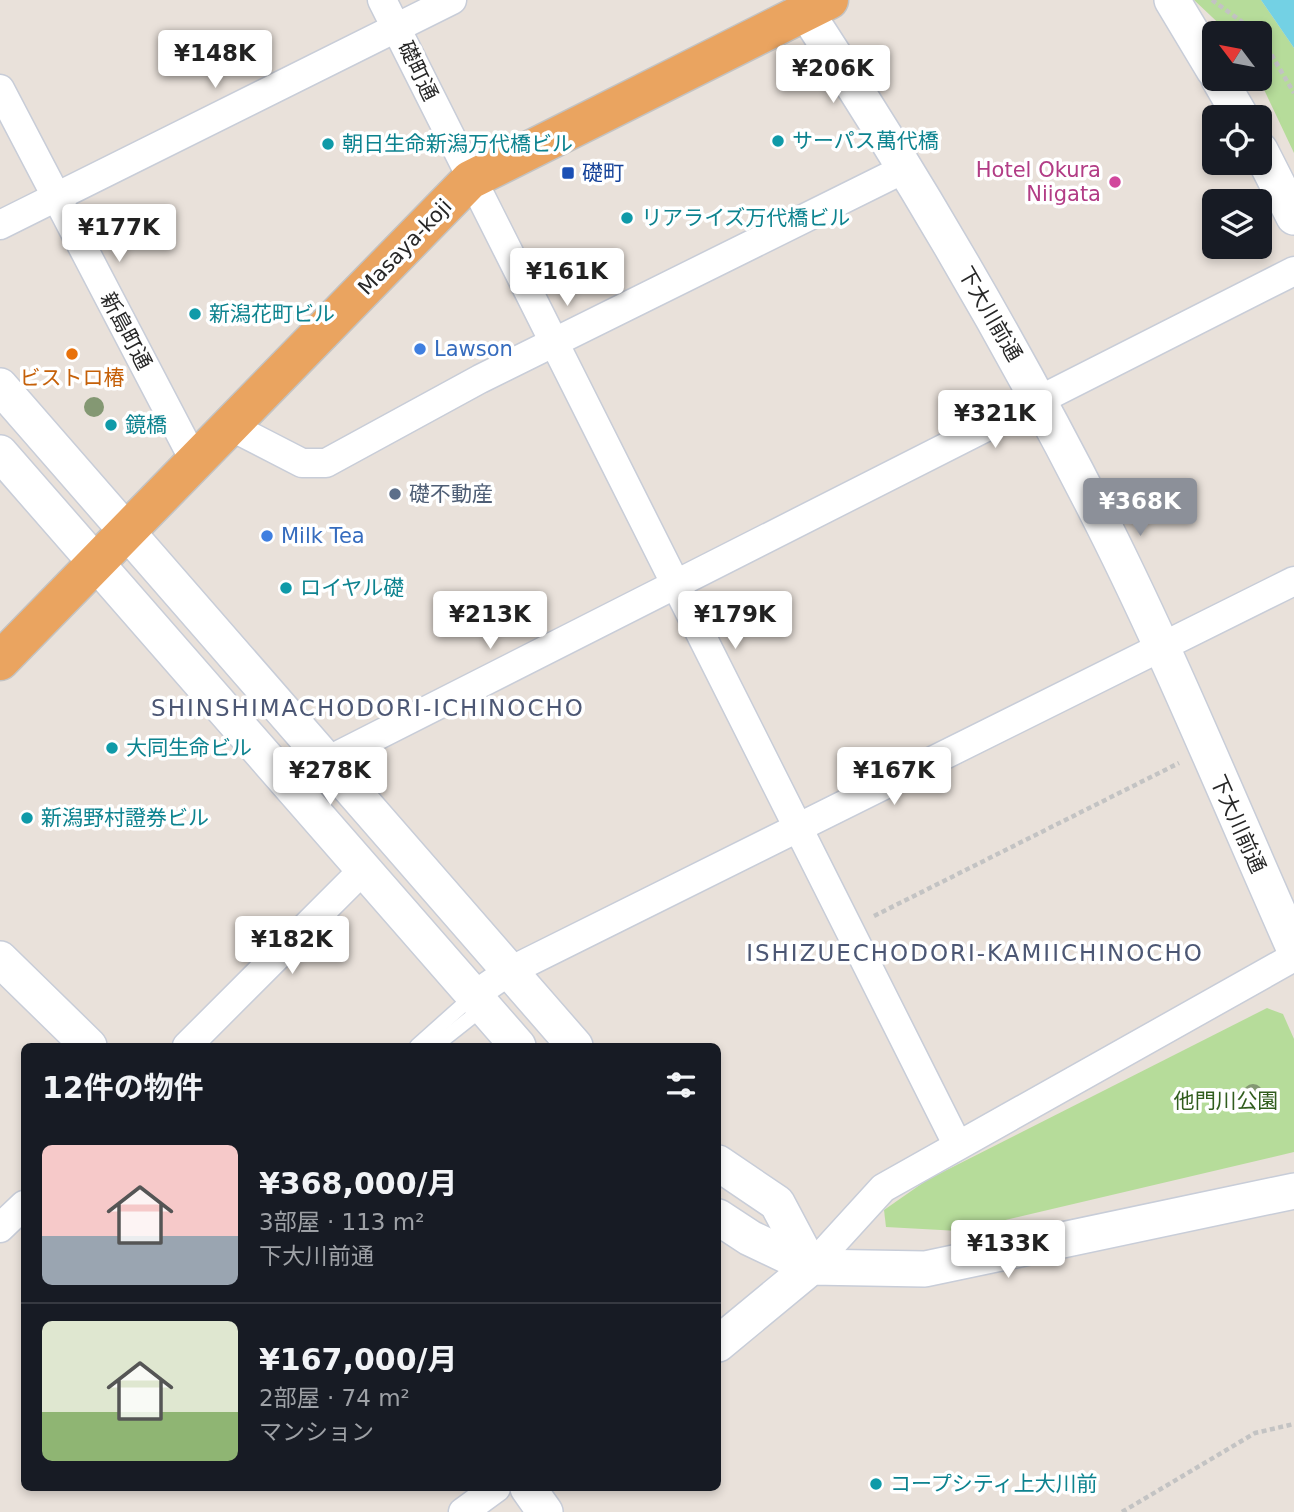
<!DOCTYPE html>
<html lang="ja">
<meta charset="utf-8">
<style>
body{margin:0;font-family:"DejaVu Sans","Noto Sans JP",sans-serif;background:#20242c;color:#f1f3f6;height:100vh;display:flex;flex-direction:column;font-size:26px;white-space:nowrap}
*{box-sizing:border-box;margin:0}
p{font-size:23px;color:#9ea1a6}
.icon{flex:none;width:38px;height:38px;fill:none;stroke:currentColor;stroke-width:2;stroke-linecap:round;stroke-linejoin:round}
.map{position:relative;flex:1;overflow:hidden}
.drawer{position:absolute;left:21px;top:1043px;width:700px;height:448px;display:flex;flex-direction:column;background:#171b24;border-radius:10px;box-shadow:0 4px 10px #0003}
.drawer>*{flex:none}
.needle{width:46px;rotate:302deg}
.fabs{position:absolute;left:1202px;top:21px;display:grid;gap:14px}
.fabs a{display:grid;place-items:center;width:70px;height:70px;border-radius:10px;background:#171b24;box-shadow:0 4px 10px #0003;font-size:35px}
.price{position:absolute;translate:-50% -60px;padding:0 16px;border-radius:7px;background:#fff;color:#222;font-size:23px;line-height:46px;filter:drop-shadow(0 2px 4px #0008)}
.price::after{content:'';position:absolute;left:50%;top:42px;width:21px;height:16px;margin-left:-10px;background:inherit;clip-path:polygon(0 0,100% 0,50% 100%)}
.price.active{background:#8c9099;color:#fff}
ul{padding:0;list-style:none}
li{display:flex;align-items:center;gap:21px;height:175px;padding:0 21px}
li+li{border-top:2px solid #363941}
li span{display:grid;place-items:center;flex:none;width:196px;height:140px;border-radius:10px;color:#555}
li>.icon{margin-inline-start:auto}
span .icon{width:84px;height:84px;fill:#fffc;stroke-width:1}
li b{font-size:30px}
h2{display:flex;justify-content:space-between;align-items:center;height:84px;padding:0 21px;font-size:30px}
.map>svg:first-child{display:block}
</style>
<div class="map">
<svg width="1294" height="1512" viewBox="0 0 1294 1512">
<rect width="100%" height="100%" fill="#e9e1da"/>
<g fill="#b6dc9a">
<path d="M1194 0H1261L1294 48V153L1259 79 1260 33H1229Z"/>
<path d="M1267 1008 1283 1014 1294 1039V1152L959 1231 886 1227 884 1210 927 1180Z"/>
</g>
<path fill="#73d1e4" d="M1261 0H1294V48Z"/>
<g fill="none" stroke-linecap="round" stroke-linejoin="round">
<defs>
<g id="service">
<path d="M417 1046 473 996"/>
<path d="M435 1046 483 1008"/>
</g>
<g id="minor">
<path d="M382 0 957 1144"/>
<path d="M0 89 195 462"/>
<path d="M0 225 452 0"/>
<path d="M230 426 302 463H326L480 379 906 168"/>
<path d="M327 761 1294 271"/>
<path d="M473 996 508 972 1294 581"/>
<path d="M187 1046 362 871"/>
<path d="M0 1228 24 1205"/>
<path d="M811 1267 883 1188 1294 957"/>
<path d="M463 1512 496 1488"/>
</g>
<g id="tertiary">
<path d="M1172 0 1214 70"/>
<path d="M806 12C914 177 1013 346 1102 522 1172 661 1231 806 1294 948"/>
<path d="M1219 79 1241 117"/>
<path d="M1260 150 1294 217"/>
<path d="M0 386 575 1046"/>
<path d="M0 453 518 1046"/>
<path d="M0 959 89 1046"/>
<path d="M718 1163 777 1203 811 1267"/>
<path d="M718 1217 750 1238 811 1267"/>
<path d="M718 1344 811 1267 925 1269 1294 1191"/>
<path d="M528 1488 545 1512"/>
</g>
<path id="trunk" d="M0 661 470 180 829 0"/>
</defs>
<use href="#service" stroke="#c8cdd8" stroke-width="17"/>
<use href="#minor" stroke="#c8cdd8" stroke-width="31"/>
<use href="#tertiary" stroke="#c8cdd8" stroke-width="38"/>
<use href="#trunk" stroke="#c3c3c3" stroke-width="41"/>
<g stroke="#c3c3c3" stroke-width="4.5" stroke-dasharray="5 3.5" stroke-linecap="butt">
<path d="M1212 0 1241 21 1252 33"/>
<path d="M1260 42 1271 54 1294 93"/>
<path d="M874 916 1179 763"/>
<path d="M1122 1512 1255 1433 1294 1424"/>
</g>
<use href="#service" stroke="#fff" stroke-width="14"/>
<use href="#minor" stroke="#fff" stroke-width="28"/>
<use href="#tertiary" stroke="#fff" stroke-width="35"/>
<use href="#trunk" stroke="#eaa460" stroke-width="38"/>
</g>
<g fill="#849873">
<circle cx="94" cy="407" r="10"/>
<circle cx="1253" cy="1094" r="10"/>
</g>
<g fill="#0f9aa8" stroke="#fff" stroke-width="2.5">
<circle cx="778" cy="141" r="7"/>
<circle cx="328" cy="144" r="7"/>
<circle cx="627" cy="218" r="7"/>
<circle cx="195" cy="314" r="7"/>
<circle cx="111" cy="425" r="7"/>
<circle cx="286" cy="588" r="7"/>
<circle cx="112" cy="748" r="7"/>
<circle cx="27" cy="818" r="7"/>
<circle cx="876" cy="1484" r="7"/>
</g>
<rect fill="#1a4fb4" stroke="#fff" stroke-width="2.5" x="561" y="166" width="14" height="14" rx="3.5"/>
<circle fill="#d1479c" stroke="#fff" stroke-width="2.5" cx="1115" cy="182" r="7"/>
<g fill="#3f7fe0" stroke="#fff" stroke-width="2.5">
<circle cx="420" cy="349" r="7"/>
<circle cx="267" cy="536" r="7"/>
</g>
<circle fill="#e8710a" stroke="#fff" stroke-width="2.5" cx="72" cy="354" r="7"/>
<circle fill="#5c6f8a" stroke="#fff" stroke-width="2.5" cx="395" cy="494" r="7"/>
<g text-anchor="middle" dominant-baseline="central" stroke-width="7" stroke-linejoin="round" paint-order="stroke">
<g font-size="21" fill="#272727" stroke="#fff">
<text transform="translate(418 71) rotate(64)">礎町通</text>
<text transform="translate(405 247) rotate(-46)">Masaya-koji</text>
<text transform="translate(990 314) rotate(60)">下大川前通</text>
<text transform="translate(126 331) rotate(62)">新島町通</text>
<text transform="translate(1238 824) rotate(66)">下大川前通</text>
</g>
<g font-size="21" fill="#0d838f" stroke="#fff" text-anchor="start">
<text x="792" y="141">サーパス萬代橋</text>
<text x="342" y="144">朝日生命新潟万代橋ビル</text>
<text x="641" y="218">リアライズ万代橋ビル</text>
<text x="209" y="314">新潟花町ビル</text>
<text x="125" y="425">鏡橋</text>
<text x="300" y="588">ロイヤル礎</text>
<text x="126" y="748">大同生命ビル</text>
<text x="41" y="818">新潟野村證券ビル</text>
<text x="890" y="1484">コープシティ上大川前</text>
</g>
<g font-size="21" fill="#b23c85" stroke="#fff" text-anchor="end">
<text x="1101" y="170">Hotel Okura<tspan x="1101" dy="24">Niigata</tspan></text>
</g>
<g font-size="21" fill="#164399" stroke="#fff" text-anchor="start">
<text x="582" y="173">礎町</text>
</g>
<g font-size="21" fill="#366cbe" stroke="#fff" text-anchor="start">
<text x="434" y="349">Lawson</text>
<text x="281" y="536">Milk Tea</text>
</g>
<g font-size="21" fill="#c56008" stroke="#fff">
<text x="72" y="378">ビストロ椿</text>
</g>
<g font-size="21" fill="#4e5e75" stroke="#fff" text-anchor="start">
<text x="409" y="494">礎不動産</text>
</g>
<g font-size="21" fill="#315d1e" stroke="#fff">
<text x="1226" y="1101">他門川公園</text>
</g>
<g font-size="23" letter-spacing="2" fill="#4c5774" stroke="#fff">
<text x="368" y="708">SHINSHIMACHODORI-ICHINOCHO</text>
<text x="975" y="953">ISHIZUECHODORI-KAMIICHINOCHO</text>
</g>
</g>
</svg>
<div class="fabs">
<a><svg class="needle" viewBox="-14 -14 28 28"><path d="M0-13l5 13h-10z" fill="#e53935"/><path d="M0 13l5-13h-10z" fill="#9ea1a6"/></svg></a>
<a><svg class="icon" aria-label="locate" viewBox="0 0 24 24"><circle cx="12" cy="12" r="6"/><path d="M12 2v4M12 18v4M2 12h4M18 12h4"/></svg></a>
<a><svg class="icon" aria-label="layers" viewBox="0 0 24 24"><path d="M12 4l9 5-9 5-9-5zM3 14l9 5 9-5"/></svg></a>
</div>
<b class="price" style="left:215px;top:90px">¥148K</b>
<b class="price" style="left:833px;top:105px">¥206K</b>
<b class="price" style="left:119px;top:264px">¥177K</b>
<b class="price" style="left:567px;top:308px">¥161K</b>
<b class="price" style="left:995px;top:450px">¥321K</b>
<b class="price active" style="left:1140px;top:538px">¥368K</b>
<b class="price" style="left:490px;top:651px">¥213K</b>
<b class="price" style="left:735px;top:651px">¥179K</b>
<b class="price" style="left:330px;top:807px">¥278K</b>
<b class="price" style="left:894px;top:807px">¥167K</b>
<b class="price" style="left:292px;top:976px">¥182K</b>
<b class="price" style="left:1008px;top:1280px">¥133K</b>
<section class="drawer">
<h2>12件の物件<svg class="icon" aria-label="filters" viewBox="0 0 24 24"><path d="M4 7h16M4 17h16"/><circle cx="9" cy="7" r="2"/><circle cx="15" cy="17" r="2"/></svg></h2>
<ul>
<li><span style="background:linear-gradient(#f6c9c9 65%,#9aa5b1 0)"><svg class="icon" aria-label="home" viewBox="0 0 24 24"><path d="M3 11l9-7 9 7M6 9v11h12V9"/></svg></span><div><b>¥368,000/月</b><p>3部屋 · 113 m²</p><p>下大川前通</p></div></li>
<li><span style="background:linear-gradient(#dfe7d0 65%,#8fb573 0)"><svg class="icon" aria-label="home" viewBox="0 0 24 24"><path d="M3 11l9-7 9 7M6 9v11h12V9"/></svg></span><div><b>¥167,000/月</b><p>2部屋 · 74 m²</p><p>マンション</p></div></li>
</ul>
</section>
</div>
